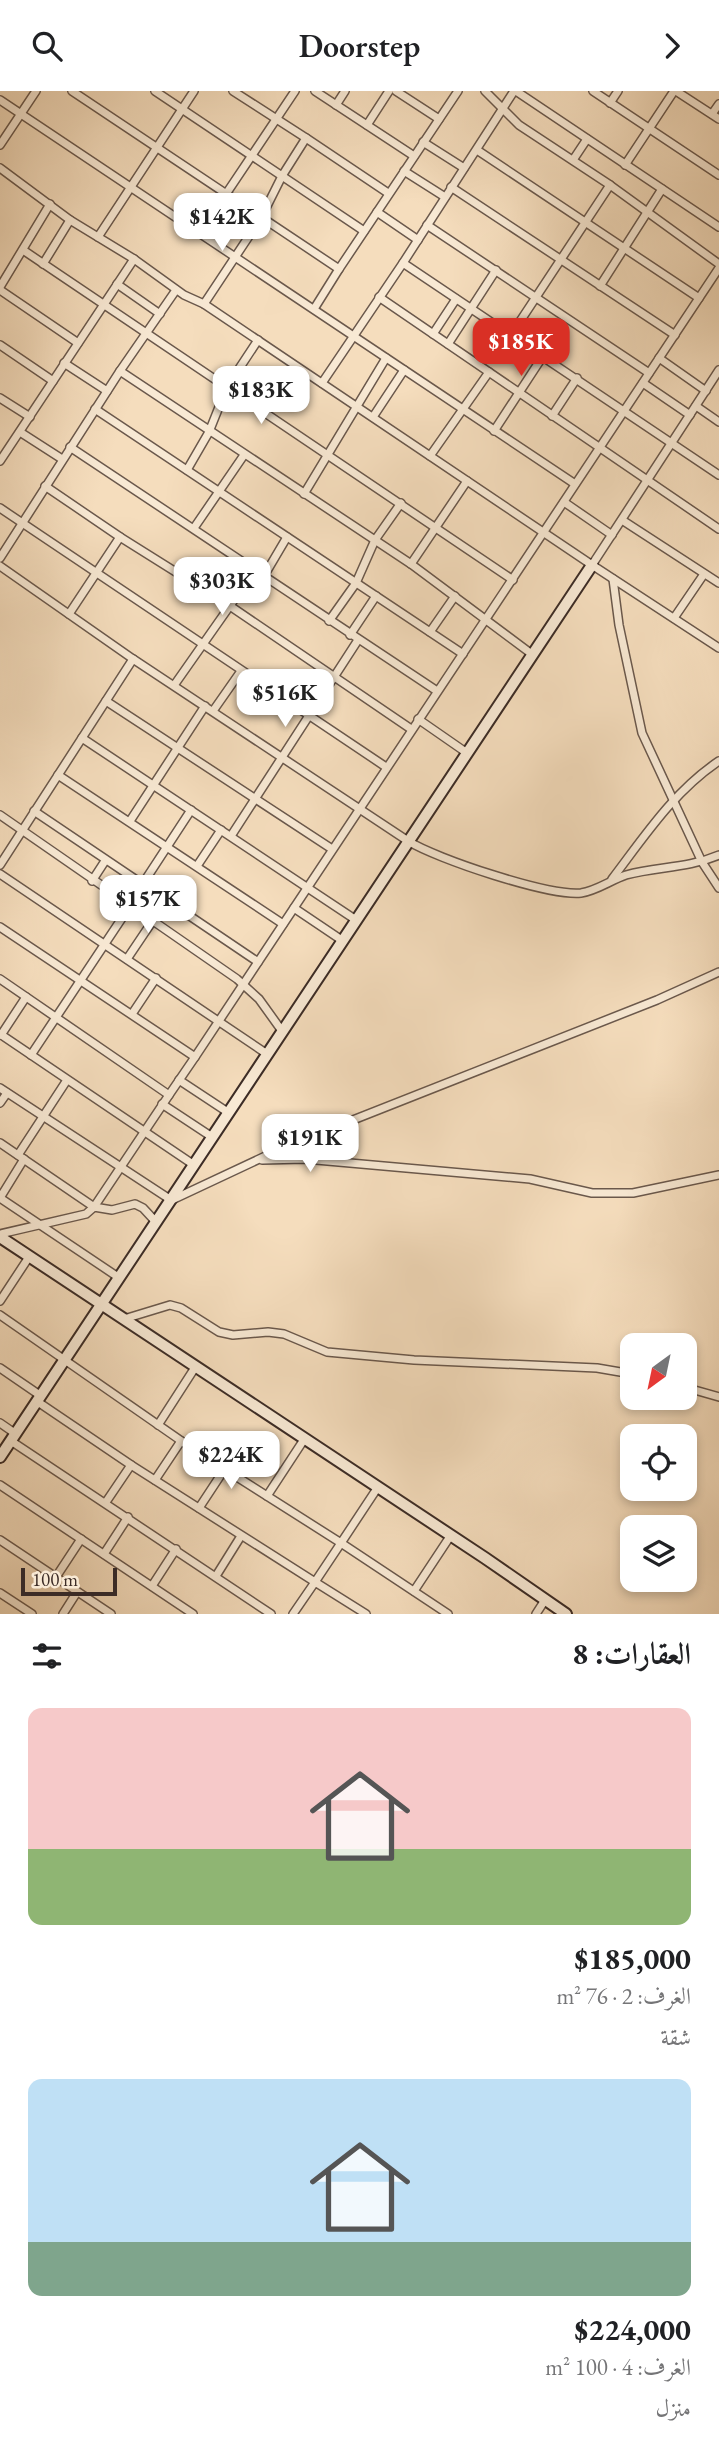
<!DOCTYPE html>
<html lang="ar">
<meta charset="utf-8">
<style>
body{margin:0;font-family:"EB Garamond",Amiri,serif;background:#f6f6f6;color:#202124;direction:rtl;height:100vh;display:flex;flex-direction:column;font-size:26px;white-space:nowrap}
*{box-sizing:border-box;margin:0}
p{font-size:23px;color:#757577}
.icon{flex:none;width:38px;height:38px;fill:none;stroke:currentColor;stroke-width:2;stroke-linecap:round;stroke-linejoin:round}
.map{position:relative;height:1523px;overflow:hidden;direction:ltr}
.panel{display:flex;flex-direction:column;background:#fff;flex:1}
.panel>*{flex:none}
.needle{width:46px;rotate:213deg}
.fabs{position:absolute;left:620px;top:1242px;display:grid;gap:14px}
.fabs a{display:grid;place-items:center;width:77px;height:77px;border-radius:14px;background:#fff;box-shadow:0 4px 10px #0003;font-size:35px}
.scale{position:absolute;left:21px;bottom:18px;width:96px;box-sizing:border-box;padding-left:7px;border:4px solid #3c2c26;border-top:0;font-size:19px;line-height:24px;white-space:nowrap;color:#3c2c26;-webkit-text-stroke:5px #f8e9d4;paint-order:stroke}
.price{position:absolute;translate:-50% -60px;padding:0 16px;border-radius:14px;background:#fff;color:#222;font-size:23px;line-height:46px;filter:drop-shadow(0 2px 4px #0008)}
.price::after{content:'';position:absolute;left:50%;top:42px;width:21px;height:16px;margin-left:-10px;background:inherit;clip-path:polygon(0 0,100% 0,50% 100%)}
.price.selected{background:#d93025;color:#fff}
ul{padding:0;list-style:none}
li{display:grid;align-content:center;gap:14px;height:371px;padding:0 28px}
li span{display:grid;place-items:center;height:217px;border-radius:14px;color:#555}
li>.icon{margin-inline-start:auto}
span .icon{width:126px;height:126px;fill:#fffc;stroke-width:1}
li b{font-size:30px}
h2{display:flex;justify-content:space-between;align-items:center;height:84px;padding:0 28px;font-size:30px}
header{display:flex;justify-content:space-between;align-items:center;height:91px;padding:0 28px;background:#fff;font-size:32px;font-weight:600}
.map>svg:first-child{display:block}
</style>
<header><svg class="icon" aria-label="forward" viewBox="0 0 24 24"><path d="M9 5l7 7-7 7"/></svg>Doorstep<svg class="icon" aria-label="search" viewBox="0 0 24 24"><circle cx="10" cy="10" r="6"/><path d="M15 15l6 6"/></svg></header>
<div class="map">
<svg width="719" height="1523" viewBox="0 0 719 1523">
<rect width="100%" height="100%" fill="#f5ddbd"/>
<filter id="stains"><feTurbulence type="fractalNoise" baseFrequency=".00286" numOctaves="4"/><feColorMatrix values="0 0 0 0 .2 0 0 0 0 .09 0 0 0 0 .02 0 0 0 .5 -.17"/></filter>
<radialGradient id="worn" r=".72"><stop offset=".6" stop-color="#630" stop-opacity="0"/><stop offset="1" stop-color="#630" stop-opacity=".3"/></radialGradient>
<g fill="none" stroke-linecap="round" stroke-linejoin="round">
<defs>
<g id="street">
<path d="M72 0 339 178 314 218"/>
<path d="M155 0 364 140"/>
<path d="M233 0 306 47"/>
<path d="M315 0 414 65"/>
<path d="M396 0 439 28"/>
<path d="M485 0 519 34 610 94 719 173"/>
<path d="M516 0 719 136"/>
<path d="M593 0 719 84"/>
<path d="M676 0 719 28"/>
<path d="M0 9 575 393"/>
<path d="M610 12 618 0"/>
<path d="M336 14 345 0"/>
<path d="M712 23 719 13"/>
<path d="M367 34 389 0"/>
<path d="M423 51 464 77"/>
<path d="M0 54 36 0"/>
<path d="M477 59 699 207"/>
<path d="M573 69 587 48"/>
<path d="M625 74 674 0"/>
<path d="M0 77 70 129 134 168 184 204 204 213 592 474 719 557"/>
<path d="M404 80 445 106"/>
<path d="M451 96 675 244"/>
<path d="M226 103 295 0"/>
<path d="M377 121 418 149"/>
<path d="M427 134 649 282"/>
<path d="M98 146 194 0"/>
<path d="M23 159 513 489"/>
<path d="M403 172 719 384"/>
<path d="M43 173 70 129"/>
<path d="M339 178 458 0"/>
<path d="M117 193 160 223"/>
<path d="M600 195 662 98"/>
<path d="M0 196 50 113"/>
<path d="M0 199 78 252"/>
<path d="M379 206 719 438"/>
<path d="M204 213 261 127 282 85 306 47 388 102"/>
<path d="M433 243 456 208"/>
<path d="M511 244 610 94"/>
<path d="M448 253 496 179"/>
<path d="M0 254 53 290"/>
<path d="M659 267 706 300"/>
<path d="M64 272 107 300"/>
<path d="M120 280 411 473 533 564"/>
<path d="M322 292 403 172 514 0"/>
<path d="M643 292 690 324"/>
<path d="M0 307 30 326"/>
<path d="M696 315 719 331"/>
<path d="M95 318 463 563"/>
<path d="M552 325 577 287"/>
<path d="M373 326 404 279"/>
<path d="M494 340 543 265"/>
<path d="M20 341 62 368"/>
<path d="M70 356 437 600"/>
<path d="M430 365 489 281"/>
<path d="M0 370 134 168"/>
<path d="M187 379 209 341 227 296 258 249"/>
<path d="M45 395 120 446 230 515 411 638"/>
<path d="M304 403 386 267"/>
<path d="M564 411 612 444"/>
<path d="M0 417 386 676"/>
<path d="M622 429 719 492"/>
<path d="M194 437 244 364"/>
<path d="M0 467 120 280 176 199"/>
<path d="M411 473 467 390"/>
<path d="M592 474 719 279"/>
<path d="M0 475 133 568 408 750C437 768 548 805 581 802 596 800 611 789 626 784 658 775 686 778 719 764"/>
<path d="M264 485 287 446"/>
<path d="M613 488 619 534 642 642 702 771 719 797"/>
<path d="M69 523 120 446"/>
<path d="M674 527 704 483"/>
<path d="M329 530 356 492 375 449 401 412"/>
<path d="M430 541 455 505"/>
<path d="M350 544 376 505"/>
<path d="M175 593 255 479"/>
<path d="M106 610 332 758"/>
<path d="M213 620 241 580"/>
<path d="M418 628 467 662"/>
<path d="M82 647 356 829"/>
<path d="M58 684 283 833"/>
<path d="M34 720 258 871"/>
<path d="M0 724 237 888 259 908 282 940"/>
<path d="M130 730 205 615"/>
<path d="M231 745 358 549"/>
<path d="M0 774 133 568"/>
<path d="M197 775 221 739"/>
<path d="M0 783 267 963"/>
<path d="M612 788C644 746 674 700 719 670"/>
<path d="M92 790 105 770"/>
<path d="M142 794 191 719"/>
<path d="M294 817 343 850"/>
<path d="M0 836 195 966 719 177"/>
<path d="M127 868 166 810"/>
<path d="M0 888 169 1004 195 966"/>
<path d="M132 923 156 887"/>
<path d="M0 943 194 1074"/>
<path d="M1 944 26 906"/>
<path d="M31 964 130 815"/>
<path d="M179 989 229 1022"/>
<path d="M0 997 168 1107 174 1108 287 1055 657 909 719 881"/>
<path d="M0 1012 7 1002"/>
<path d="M162 1013 212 1046"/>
<path d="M0 1052 94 1116 169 1004"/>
<path d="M18 1064 67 989"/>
<path d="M262 1069 305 1068 530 1088 592 1102H633L719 1084"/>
<path d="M0 1107 118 1186"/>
<path d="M0 1107 24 1068"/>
<path d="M0 1143 86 1123 94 1116 112 1119 135 1113 143 1117 156 1131"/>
<path d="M0 1210 29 1166"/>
<path d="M0 1224 193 1358 341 1452 378 1396"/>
<path d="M124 1228 170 1214 181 1217 219 1241 233 1244 268 1241 284 1243 327 1261 414 1269 597 1277 632 1283"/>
<path d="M0 1277 41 1305"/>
<path d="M684 1296 719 1306"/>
<path d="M38 1311 131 1374 315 1491 341 1452 448 1523"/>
<path d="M0 1332 16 1343"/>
<path d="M158 1334 196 1275"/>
<path d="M11 1350 271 1523"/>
<path d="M155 1389 181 1350"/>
<path d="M0 1394 193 1523"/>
<path d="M267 1405 305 1347"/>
<path d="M106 1411 131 1374"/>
<path d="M199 1417 224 1379"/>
<path d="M0 1449 111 1523"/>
<path d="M104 1463 128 1426"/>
<path d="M216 1485 241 1445"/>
<path d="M56 1486 81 1448"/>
<path d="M152 1495 176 1458"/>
<path d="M414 1500 451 1444"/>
<path d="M0 1502 32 1523"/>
<path d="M63 1523 77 1501"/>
<path d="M293 1523 315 1491 366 1523"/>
<path d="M536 1523 545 1509"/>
</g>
<g id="secondary">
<path d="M0 1146 485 1467 566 1523"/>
<path d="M0 1366 592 474"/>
</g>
</defs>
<use href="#street" stroke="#6a584c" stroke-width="10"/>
<use href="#secondary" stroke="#3c2c26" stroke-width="14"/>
<use href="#street" stroke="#f8e9d4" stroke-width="7"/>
<use href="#secondary" stroke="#f8e9d4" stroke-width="10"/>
</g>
<rect width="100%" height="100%" filter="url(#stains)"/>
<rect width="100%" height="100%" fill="url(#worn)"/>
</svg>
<div class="fabs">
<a><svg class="needle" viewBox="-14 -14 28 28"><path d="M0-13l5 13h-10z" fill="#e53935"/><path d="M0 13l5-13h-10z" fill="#757577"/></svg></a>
<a><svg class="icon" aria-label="locate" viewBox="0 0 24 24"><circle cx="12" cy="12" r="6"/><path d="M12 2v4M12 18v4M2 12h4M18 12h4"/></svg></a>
<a><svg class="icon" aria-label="layers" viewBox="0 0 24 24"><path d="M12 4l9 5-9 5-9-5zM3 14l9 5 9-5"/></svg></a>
</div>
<div class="scale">100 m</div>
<b class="price" style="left:222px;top:162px">$142K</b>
<b class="price selected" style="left:521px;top:287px">$185K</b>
<b class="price" style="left:261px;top:335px">$183K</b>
<b class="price" style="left:222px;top:526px">$303K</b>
<b class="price" style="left:285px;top:638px">$516K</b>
<b class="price" style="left:148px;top:844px">$157K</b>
<b class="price" style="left:310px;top:1083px">$191K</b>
<b class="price" style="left:231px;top:1400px">$224K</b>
</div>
<section class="panel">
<h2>العقارات: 8<svg class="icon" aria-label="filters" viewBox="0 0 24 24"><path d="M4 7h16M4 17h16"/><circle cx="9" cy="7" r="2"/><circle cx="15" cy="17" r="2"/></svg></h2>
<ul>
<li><span style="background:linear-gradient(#f6c9c9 65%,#8fb573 0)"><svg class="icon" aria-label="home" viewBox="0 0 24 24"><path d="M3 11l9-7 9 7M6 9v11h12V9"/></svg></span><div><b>$185,000</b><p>الغرف: 2 · 76 m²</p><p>شقة</p></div></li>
<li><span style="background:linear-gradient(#bfe0f5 75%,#7fa58c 0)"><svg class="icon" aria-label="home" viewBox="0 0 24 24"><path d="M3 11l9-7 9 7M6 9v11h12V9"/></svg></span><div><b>$224,000</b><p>الغرف: 4 · 100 m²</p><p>منزل</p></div></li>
</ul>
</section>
